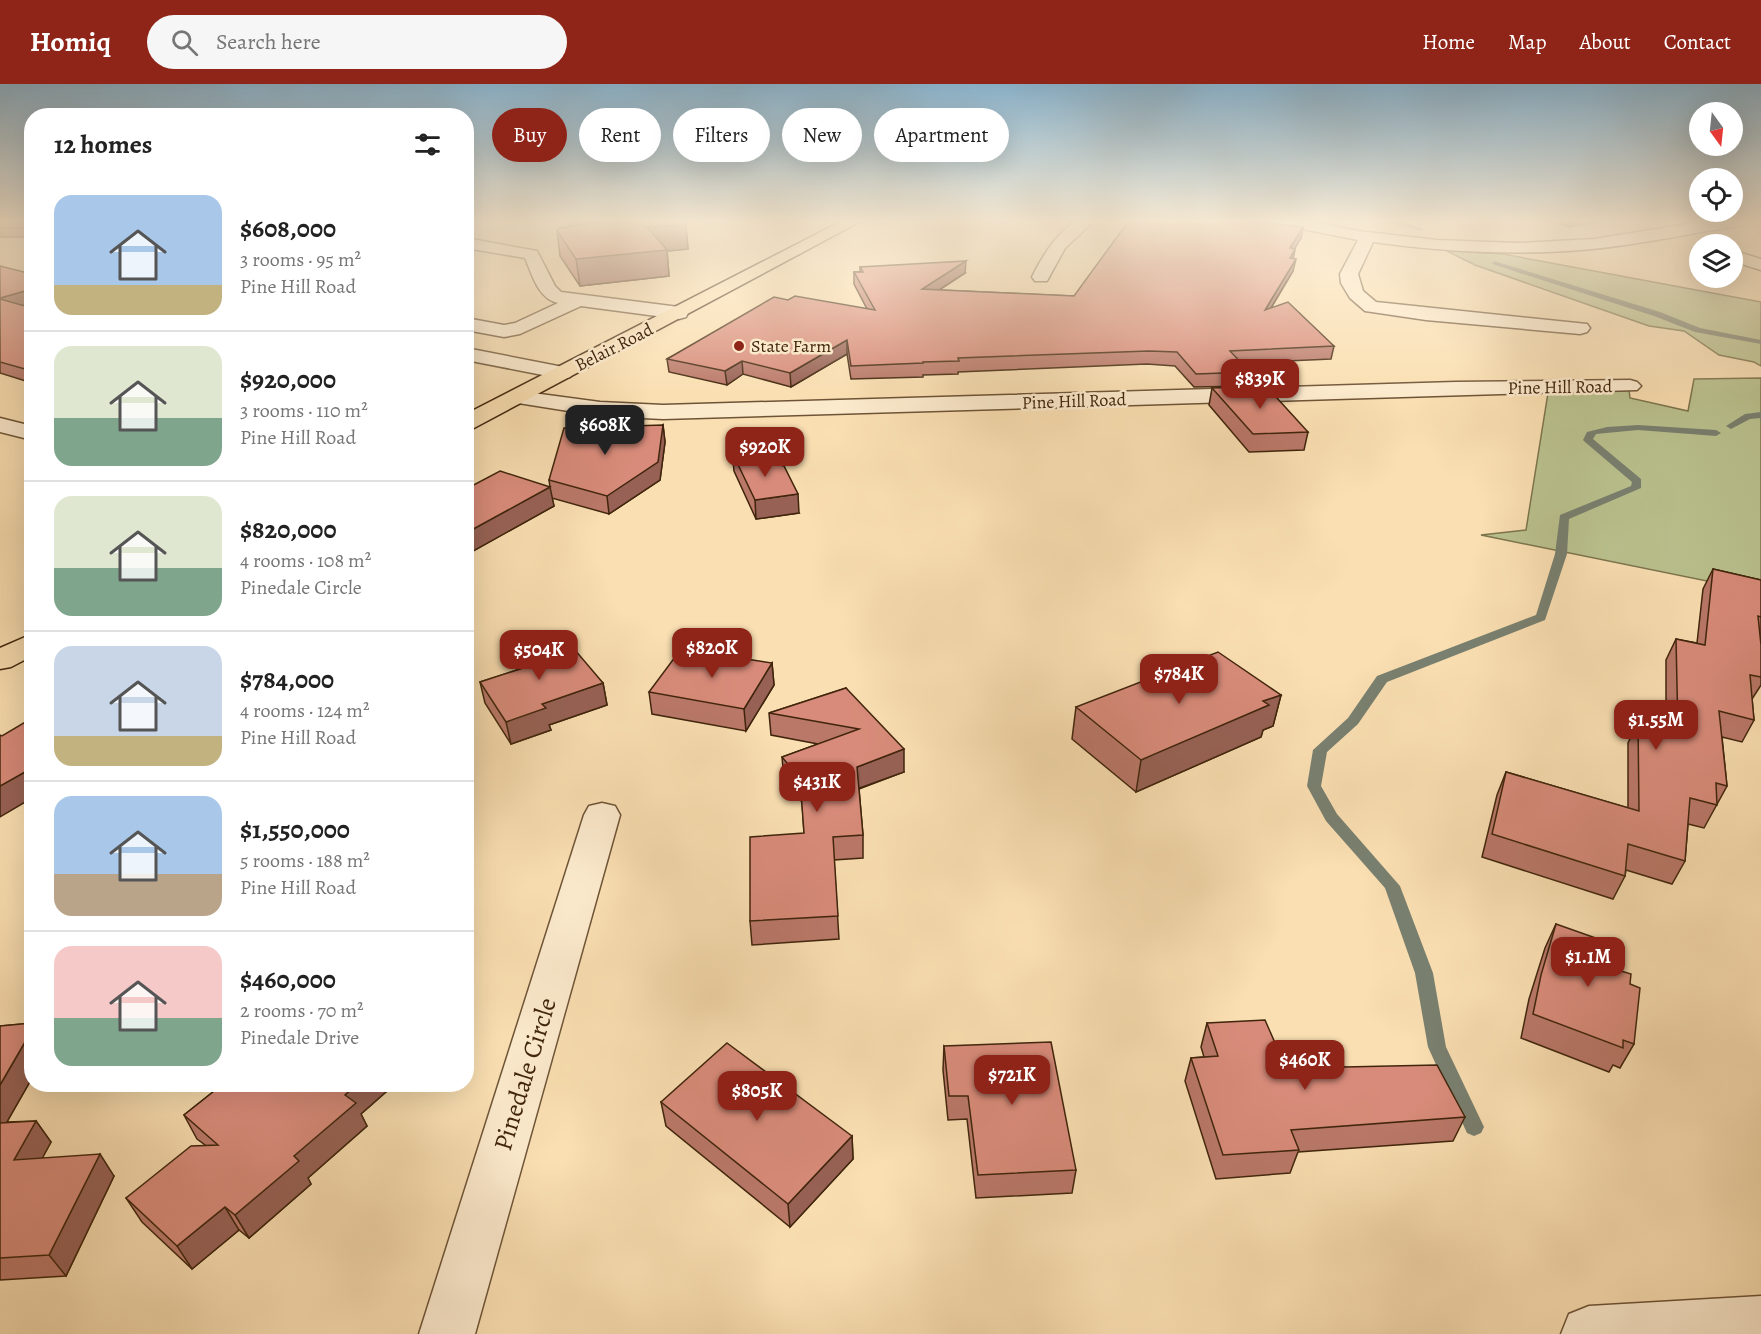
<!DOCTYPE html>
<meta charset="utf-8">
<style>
body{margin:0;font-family:Alegreya,serif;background:#f6f6f6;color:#222;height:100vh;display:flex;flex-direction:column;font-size:22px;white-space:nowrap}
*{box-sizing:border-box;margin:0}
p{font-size:20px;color:#767676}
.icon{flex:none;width:33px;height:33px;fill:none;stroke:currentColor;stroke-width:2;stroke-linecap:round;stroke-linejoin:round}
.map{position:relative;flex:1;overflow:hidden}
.details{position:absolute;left:24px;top:24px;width:450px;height:984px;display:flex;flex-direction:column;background:#fff;border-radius:24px;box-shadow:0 6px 24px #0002}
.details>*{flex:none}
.banner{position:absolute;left:492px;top:24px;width:570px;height:54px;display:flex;gap:12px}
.needle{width:39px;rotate:165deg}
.controls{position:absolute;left:1689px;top:18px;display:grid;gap:12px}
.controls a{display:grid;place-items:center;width:54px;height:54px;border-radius:50%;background:#fff;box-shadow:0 6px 24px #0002;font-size:30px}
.price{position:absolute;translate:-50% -51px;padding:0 14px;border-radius:12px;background:#8f2418;color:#fff;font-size:20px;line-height:39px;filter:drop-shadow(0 2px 3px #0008)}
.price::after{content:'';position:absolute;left:50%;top:36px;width:18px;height:14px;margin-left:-9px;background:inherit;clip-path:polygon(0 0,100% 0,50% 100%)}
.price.active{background:#222;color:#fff}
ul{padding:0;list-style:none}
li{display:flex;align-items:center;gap:18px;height:150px;padding:0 30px}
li+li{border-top:2px solid #e0e0e0}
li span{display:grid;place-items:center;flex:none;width:168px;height:120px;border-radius:18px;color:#555}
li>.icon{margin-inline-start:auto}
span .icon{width:72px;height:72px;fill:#fffc;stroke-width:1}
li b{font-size:26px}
h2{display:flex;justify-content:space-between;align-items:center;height:72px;padding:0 30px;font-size:26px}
.pill{padding:0 21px;border-radius:27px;background:#fff;box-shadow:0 6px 24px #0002;font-size:21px;line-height:54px}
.pill.active{background:#8f2418;color:#fff}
header{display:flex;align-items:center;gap:36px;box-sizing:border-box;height:84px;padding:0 30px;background:#8f2418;color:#fff}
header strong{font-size:28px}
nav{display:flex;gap:33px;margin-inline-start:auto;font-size:21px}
.search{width:420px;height:54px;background:#f6f6f6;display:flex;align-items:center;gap:15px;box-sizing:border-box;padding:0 21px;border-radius:33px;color:#767676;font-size:22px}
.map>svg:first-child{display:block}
</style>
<header>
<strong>Homiq</strong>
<div class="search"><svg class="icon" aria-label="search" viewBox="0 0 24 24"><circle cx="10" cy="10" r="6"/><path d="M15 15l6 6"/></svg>Search here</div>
<nav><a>Home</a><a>Map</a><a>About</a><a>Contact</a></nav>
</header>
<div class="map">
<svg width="1761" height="1250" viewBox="0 0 1761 1250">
<rect width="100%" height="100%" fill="#fadfb2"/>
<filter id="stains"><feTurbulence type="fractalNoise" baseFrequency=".00333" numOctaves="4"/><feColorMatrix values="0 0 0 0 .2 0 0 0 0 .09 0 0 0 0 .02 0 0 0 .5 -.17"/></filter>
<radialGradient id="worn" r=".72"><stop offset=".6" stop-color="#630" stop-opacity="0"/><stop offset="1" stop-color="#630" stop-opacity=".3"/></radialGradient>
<g fill="#bac28f" stroke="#7d744e" stroke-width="1.5">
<path d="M1447 167 1503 170 1761 218V282L1754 278 1719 271 1684 247 1649 242 1475 181Z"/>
<path d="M1761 294V508L1481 451 1526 446 1548 309 1629 306 1630 314 1688 327 1694 295Z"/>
</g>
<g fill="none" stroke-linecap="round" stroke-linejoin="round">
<g fill="#798070" fill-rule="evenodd">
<path d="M1381 136H1393L1424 145 1421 147Z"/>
<path d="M1494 177 1660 228 1700 244 1761 256V260L1695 248 1654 232 1492 180Z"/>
<path d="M1761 328V334L1750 335 1731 345 1726 342 1745 330Z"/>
<path d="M1638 341 1716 346 1721 349 1716 352 1638 346 1596 350 1593 355 1641 395V404L1569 435 1567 470 1545 536 1387 598 1358 640 1327 668 1321 702 1337 730 1400 802 1433 889 1446 963 1484 1043 1481 1049 1474 1052 1467 1049 1428 963 1415 889 1385 804 1326 737 1307 702 1313 666 1348 634 1377 592 1536 531 1555 470 1560 431 1631 402 1632 398 1585 358 1583 356 1587 348 1607 343Z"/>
</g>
<defs>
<g id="minor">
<path d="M1077 136H1095L1065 164 1047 197H1035L1032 193C1043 171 1056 150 1077 136Z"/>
<path d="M1275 136H1304L1358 147 1437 156 1517 159 1594 155 1713 136H1749L1742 141C1692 149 1643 160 1592 165 1519 172 1445 168 1373 158L1358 190 1363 207 1376 218 1587 240 1590 244 1587 248 1580 250 1426 236 1365 227 1350 214 1341 199 1340 190 1358 156 1282 141Z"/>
<path d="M466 154 537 167 555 202 561 208 679 223 686 225 688 229 686 233 679 235 581 222 520 250 504 253 466 246V234L504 241 515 239 558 219C538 215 532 190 525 174L466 164Z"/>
<path d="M1732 166 1761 175V186L1732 177Z"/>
<path d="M466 264 563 283 570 285 573 289 570 293 563 295 466 276Z"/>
<path d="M1630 296 1637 298 1641 302 1637 306 663 335 600 332 518 319 510 318 507 313 510 308 518 307 600 318 663 321 1456 298Z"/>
<path d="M0 334 32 342V356L0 348Z"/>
<path d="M602 719 615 722 620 731 475 1250H419L584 731 589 722Z"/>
<path d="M1761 1212V1250H1561L1569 1230 1589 1222Z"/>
</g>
<g id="highway">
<path d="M844 136H863L474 344 466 346V330Z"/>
<path d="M32 550V572L11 583 0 585V564Z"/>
</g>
</defs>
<use href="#minor" stroke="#6e5436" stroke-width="3"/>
<use href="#highway" stroke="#40250c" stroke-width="3"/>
<use href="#minor" fill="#fceacd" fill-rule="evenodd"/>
<use href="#highway" fill="#fadfb2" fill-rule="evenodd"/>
</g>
<g fill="#ba7869" stroke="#40250c" stroke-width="1.5">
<rect x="0" y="136" width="32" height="17"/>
<path d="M571 136H685L688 165 667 167 669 192 580 202 560 172 557 147 571 142Z"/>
<path d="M1549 136H1605L1569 143Z"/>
<path d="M1303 143 1301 154 1294 165H1295L1293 175V187L1271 224 1334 262 1331 275 1242 279 1250 288 1247 302 1194 303 1175 282 1147 280 958 288V290L923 291V293L851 295 847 270 791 303 743 290 727 301 669 288 667 275 788 216 867 225 854 200V188H860V183L965 189 939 206 1074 212Z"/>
<path d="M0 182 23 222 32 224V299L0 289Z"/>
<path d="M1212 304 1308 348 1304 366 1249 368 1209 321Z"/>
<path d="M663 341 665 358 660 396 609 430 552 414 554 422 466 471V405L550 403 549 396Z"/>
<path d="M732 368 799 429 756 435 734 387Z"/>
<path d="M1713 485 1761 496V601L1752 615 1754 636 1742 658 1722 653 1727 702 1704 744 1688 740 1685 777 1672 800 1626 786 1625 792 1613 815 1482 773 1497 711 1506 688 1628 724V659L1638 637 1666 644V576L1676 555 1697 559 1703 505Z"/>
<path d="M562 570 603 599 607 621 549 641 551 646 511 660 485 619 480 598 517 586 514 571Z"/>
<path d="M772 579 774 601 746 647 652 630 649 608Z"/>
<path d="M846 604 904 688 859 705 863 751V774L834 776 839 855 752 861 750 837 804 749 802 718 784 696 782 673 818 660 771 651 769 629Z"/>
<path d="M1281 611 1273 642 1263 646 1261 653 1136 708 1072 655 1076 623Z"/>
<path d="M1556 840 1621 887 1630 900 1634 960 1620 984 1613 981 1609 988 1521 954 1529 915 1545 864Z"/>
<path d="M32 939V994L7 1038 36 1037 51 1058 42 1074 114 1092 66 1192 0 1196V942Z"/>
<path d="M1207 939 1279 968 1344 983 1465 1033 1453 1057 1298 1068 1290 1089 1216 1095 1185 997 1191 974 1204 973 1201 963Z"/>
<path d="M944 962 1076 1086 1072 1109 976 1114 967 1035 948 1036 943 986Z"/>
<path d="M223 1000H395L361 1030 367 1042 308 1094 311 1100 249 1154 239 1146 192 1185 142 1138 126 1114 205 1061 197 1055 184 1031Z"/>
<path d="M661 1018 852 1052 853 1075 790 1143 666 1042Z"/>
</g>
<g fill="#976155" stroke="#40250c" stroke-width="1.5">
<path d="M576 136H603L605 148 573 153 571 137Z"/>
<path d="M1571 136H1605L1569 143Z"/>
<path d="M686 141 688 165 667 167 669 192 580 202 576 175 647 143Z"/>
<path d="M1303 143 1301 154 1288 176 1290 164Z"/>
<path d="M1295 165 1293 176 1290 174Z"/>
<path d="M1296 175 1293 187 1262 239 1265 226Z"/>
<path d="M966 177 965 189 922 217V205Z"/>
<path d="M32 205V219L3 227 0 220V214Z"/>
<path d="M847 256V270L791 303 790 289Z"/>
<path d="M742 277 743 290 727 301 725 287Z"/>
<path d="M663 341 665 358 660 396 609 430 607 412Z"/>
<path d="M550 403 554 422 466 471V449Z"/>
<path d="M798 410 799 429 756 435 755 416Z"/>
<path d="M772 579 774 601 746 647 744 625Z"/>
<path d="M603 599 607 621 549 641 551 646 511 660 506 638 542 620Z"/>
<path d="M1281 611 1273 642 1263 646 1261 653 1136 708 1141 676 1263 617Z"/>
<path d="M904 665V688L857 705V683Z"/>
<path d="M32 684V714L0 733V702Z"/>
<path d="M32 946V994L0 1050V1001Z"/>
<path d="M357 1000H395L361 1030 367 1042 308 1094 311 1100 249 1154 235 1131 294 1072 345 1011Z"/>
<path d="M36 1037 51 1058 30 1097 14 1076Z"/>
<path d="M852 1052 853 1075 790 1143 788 1120Z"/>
<path d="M100 1070 114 1092 66 1192 49 1171Z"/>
<path d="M225 1123 239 1146 192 1185 177 1162Z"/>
</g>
<g fill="#d88b7a" stroke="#40250c" stroke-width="1.5">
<rect x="0" y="136" width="32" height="8"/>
<path d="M623 136H685L686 141 647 143 667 166 576 175 557 147 559 144 602 138Z"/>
<path d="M1130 136H1241L1303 143 1290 164 1295 165 1290 174 1296 175 1265 226 1288 218 1334 262 1230 267 1250 288 1196 290 1177 268 1149 267 958 274 959 277 923 278V279L851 282 847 256 790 289 742 277 725 287 667 275 774 213 788 216 795 212 875 226 854 188H863L860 183 966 177 922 205 1074 212 1125 142Z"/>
<path d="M0 182 32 190V205L0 214Z"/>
<path d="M0 215 32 224V287L0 278Z"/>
<path d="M1266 302 1308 348 1253 350 1212 304Z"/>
<path d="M663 341 658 378 607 412 549 396 564 344Z"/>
<path d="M732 368 784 382 798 410 755 416Z"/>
<path d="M500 387 550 403 466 449V405Z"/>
<path d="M1713 485 1761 496V533L1758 532 1761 561V593L1750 591 1754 636 1719 627 1727 702 1716 699 1717 721 1690 714 1685 777 1628 760 1625 792 1492 750 1506 688 1639 727 1638 637 1678 646 1676 555 1705 561Z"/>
<path d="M554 559 562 570 575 566 603 599 542 620 546 624 506 638 480 598 523 584 514 571Z"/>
<path d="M681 565 772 579 744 625 649 608Z"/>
<path d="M1218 568 1281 611 1263 617 1269 621 1141 676 1076 623Z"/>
<path d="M846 604 904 665 857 683 863 751 833 753 838 832 750 837V753L804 749 800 695 782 673 859 645 769 629Z"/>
<path d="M32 634V684L0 702V651L2 652Z"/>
<path d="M1556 840 1624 864 1621 887 1631 890 1630 900 1640 904 1634 960 1623 956V964L1533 930 1541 891Z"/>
<path d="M1265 936 1279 968 1336 965 1344 983 1437 981 1465 1033 1291 1046 1299 1066 1223 1071 1191 974 1218 972 1207 939Z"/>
<path d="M32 939V946L0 1001V942Z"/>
<path d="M1051 958 1076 1086 978 1091 968 1012H949L944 962Z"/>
<path d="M727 959 852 1052 788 1120 661 1018Z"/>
<path d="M223 1000H357L345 1011 356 1019 294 1072 299 1077 235 1131 225 1123 177 1162 126 1114 191 1062 218 1061 184 1031Z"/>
<path d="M36 1037 14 1076 100 1070 49 1171 0 1174V1039Z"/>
</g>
<linearGradient id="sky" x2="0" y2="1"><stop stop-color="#8bb7d3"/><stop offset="0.44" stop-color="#fdf1dc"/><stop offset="1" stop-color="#fdf1dc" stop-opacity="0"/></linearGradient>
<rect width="1761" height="311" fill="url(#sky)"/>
<circle fill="#8f2418" stroke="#fceacd" stroke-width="2" cx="739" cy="262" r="6"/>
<g text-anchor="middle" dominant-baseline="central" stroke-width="5" stroke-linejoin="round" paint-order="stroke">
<g font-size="18" fill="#40250c" stroke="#fceacd" text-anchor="start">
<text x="751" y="262">State Farm</text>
</g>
<g font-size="18" fill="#40250c" stroke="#fceacd">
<text transform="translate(614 263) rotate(-27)">Belair Road</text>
<text transform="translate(1560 303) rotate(-1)">Pine Hill Road</text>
<text transform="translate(1074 317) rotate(-2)">Pine Hill Road</text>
</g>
<g font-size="26" fill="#40250c" stroke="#fceacd">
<text transform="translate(525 990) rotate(-73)">Pinedale Circle</text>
</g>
</g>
<rect width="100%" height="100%" filter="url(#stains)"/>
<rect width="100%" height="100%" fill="url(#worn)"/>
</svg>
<div class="controls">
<a><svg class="needle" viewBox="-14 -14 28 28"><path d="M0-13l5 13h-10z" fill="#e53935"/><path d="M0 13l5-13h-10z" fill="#767676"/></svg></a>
<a><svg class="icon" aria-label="locate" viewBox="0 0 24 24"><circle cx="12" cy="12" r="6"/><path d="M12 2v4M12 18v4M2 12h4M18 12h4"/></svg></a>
<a><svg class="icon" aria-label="layers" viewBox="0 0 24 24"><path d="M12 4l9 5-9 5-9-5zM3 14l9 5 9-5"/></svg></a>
</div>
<b class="price" style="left:1260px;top:326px">$839K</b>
<b class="price active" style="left:605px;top:372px">$608K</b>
<b class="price" style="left:765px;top:394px">$920K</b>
<b class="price" style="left:712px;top:595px">$820K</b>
<b class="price" style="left:539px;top:597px">$504K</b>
<b class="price" style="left:1179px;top:621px">$784K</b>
<b class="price" style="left:1656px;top:667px">$1.55M</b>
<b class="price" style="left:817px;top:729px">$431K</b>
<b class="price" style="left:1588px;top:904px">$1.1M</b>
<b class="price" style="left:1305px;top:1007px">$460K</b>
<b class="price" style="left:1012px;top:1022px">$721K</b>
<b class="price" style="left:757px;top:1038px">$805K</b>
<div class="banner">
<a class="pill active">Buy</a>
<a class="pill">Rent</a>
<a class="pill">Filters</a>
<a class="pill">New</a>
<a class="pill">Apartment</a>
</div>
<section class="details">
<h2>12 homes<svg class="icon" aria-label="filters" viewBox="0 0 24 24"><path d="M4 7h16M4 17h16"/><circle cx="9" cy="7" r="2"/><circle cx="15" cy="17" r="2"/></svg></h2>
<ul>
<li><span style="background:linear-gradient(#a9c7e8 75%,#c2b280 0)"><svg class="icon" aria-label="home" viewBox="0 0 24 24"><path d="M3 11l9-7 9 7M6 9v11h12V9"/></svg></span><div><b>$608,000</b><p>3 rooms · 95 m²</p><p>Pine Hill Road</p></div></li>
<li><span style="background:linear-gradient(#dfe7d0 60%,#7fa58c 0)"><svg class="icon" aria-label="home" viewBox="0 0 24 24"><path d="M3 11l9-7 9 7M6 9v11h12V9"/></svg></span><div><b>$920,000</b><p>3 rooms · 110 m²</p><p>Pine Hill Road</p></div></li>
<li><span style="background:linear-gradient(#dfe7d0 60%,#7fa58c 0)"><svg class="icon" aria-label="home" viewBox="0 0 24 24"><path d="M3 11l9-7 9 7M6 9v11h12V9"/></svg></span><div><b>$820,000</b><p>4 rooms · 108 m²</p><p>Pinedale Circle</p></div></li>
<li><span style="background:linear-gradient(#c9d6e8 75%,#c2b280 0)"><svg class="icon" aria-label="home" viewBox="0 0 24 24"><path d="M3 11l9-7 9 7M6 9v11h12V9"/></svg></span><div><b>$784,000</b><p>4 rooms · 124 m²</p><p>Pine Hill Road</p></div></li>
<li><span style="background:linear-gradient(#a9c7e8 65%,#b9a48a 0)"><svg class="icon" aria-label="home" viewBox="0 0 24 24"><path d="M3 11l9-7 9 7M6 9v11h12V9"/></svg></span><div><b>$1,550,000</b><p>5 rooms · 188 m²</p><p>Pine Hill Road</p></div></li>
<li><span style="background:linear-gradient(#f6c9c9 60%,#7fa58c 0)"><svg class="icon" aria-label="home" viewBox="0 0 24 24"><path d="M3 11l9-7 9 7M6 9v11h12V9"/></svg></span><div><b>$460,000</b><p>2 rooms · 70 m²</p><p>Pinedale Drive</p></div></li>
</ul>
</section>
</div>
